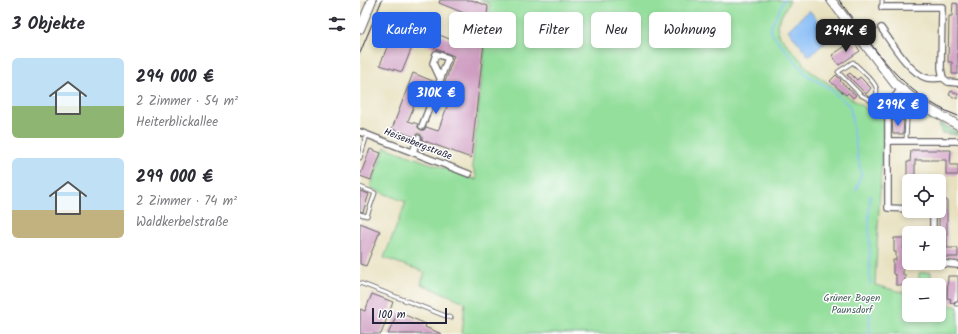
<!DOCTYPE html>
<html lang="de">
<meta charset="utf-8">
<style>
body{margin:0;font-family:Kalam,sans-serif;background:#f2f2f3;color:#2b2b33;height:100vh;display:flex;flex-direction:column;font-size:15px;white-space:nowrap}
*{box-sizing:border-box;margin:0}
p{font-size:13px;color:#7c7c81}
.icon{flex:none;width:22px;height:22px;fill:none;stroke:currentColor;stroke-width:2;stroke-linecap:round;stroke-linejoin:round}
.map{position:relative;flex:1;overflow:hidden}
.side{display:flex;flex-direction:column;background:#fff;width:360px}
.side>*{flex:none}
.top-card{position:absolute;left:12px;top:12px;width:380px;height:36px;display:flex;gap:8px}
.buttons{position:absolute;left:542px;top:174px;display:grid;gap:8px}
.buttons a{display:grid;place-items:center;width:44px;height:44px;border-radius:6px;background:#fff;box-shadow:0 2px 6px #0003;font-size:20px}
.scale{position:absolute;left:12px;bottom:10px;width:75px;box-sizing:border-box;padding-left:4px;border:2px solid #22223b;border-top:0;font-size:11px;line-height:14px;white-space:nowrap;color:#22223b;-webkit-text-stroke:3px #fff;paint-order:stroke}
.price{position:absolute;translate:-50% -34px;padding:0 9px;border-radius:8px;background:#2563eb;color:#fff;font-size:13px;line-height:26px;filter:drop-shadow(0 1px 2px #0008)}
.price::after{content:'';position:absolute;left:50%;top:24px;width:12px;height:9px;margin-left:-6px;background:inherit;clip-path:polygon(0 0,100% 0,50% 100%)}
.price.on{background:#222;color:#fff}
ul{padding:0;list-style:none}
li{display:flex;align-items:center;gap:12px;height:100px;padding:0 12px}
li span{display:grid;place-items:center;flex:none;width:112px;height:80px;border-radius:6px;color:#555}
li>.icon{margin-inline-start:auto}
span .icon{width:48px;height:48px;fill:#fffc;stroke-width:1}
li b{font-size:17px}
h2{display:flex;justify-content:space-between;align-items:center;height:48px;padding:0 12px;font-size:17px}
.tag{padding:0 14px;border-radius:6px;background:#fff;box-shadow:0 2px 6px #0003;font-size:14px;line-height:36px}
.tag.on{background:#2563eb;color:#fff}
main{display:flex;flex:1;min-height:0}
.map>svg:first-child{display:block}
</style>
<main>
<section class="side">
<h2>3 Objekte<svg class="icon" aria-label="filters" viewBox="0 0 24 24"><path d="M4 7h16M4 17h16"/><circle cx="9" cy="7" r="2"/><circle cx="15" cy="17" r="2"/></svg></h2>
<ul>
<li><span style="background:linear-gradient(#bfe0f5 60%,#8fb573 0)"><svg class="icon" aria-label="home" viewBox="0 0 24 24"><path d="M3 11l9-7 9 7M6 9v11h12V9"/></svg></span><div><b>294 000 €</b><p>2 Zimmer · 54 m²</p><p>Heiterblickallee</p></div></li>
<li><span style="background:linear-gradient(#bfe0f5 65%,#c2b280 0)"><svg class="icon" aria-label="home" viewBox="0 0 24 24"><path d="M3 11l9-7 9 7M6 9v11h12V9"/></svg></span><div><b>299 000 €</b><p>2 Zimmer · 74 m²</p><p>Waldkerbelstraße</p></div></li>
</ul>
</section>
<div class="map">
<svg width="598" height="334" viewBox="0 0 598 334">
<rect width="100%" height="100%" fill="#fff"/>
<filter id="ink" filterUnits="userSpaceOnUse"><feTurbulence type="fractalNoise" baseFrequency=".025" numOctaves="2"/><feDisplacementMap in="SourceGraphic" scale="8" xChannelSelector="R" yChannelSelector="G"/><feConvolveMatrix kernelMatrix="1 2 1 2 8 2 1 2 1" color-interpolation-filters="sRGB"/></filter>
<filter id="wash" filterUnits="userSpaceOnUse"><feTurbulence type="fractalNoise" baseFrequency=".012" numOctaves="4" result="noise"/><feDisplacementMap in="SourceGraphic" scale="16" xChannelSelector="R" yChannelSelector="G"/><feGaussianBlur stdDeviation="0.9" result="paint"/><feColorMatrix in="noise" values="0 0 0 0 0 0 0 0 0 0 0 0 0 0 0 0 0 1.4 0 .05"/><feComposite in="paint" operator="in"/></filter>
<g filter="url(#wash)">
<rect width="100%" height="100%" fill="#e7e0bd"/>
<g fill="#94df9c" stroke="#5b806c">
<path d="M120 0H430L417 24 418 34 450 71 516 115 517 112 524 115 515 285 549 294V315H579V302L598 307V334H102L105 302 61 284 65 272 24 258 46 202 10 188 25 147 116 180V175L112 166 130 4Z"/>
<path d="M571 272V279L559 280V273Z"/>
</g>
<g fill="#77be84" stroke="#4c7060">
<path d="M539 94 578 121H555V111H536V114H530L532 104Z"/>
<path d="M579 122 598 132V135L581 133Z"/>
</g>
<path fill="#86bcf5" stroke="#546f98" d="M449 10 472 37 449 56 428 30Z"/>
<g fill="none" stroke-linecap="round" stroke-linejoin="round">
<g stroke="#86bcf5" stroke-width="1.5">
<path d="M424 0 411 26V30L412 34 447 75 469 88 489 105 491 112 493 130 501 174 496 191"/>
<path d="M510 284 509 214 510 195"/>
<path d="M510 334V292"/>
</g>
</g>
<g id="blocks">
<g fill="#cf9dc1" fill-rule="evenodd">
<path d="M80 0H112L128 6 111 158 62 140V137L60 134H57L54 137 32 129 53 73 75 82 77 87 84 85 94 56 64 44 69 31 100 43 109 15 79 3ZM59 93 69 97 71 94H75L77 97V100L88 104 78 131 66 127 64 130H61L58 128V124L48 121Z"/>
<path d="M593 3 598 4V74H592V62H588L589 16H592Z"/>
<path d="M33 32 55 40 42 72 20 65Z"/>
<path d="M493 41 500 51 479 65 472 55Z"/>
<path d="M490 73 497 80 500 77 511 88 506 94 487 75Z"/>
<path d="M476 75 481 80 480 81 496 95 493 98 488 93 486 95 482 92 470 81Z"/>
<path d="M591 91 598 94V99L589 95Z"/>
<path d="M532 120H544L543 134H533Z"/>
<path d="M10 149 21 153 11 180 0 176Z"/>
<path d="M551 150H591L590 165H598V175H586V160H555V181H547V162H550Z"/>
<path d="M0 191 9 194 3 212 0 211Z"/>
<path d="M579 200H587V248H598V257H582V245H579Z"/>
<path d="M0 223 20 231 6 266 0 264Z"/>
<path d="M534 238H544L543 251H545V260H543V275H545V285H536V275L533 274V260H536V252H534Z"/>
<path d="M588 276H598V301H595L593 303 590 302 591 299 587 298Z"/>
<path d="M12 294 33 302 21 334H0V309L5 311Z"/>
<path d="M38 312 66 324 65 327 82 334H28Z"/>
</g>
</g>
</g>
<g filter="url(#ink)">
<use href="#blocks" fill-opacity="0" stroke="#676468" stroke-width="1"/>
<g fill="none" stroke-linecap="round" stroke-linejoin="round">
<g stroke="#c0baa3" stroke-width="5.5" stroke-dasharray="5.5 3" stroke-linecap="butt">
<path d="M73 98 79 83"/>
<path d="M58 138 62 126"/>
</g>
<defs>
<g id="service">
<path d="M522 7V0"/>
<path d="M493 62C501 71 530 90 510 100L501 95 478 72Z"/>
<path d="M510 100 518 110 528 112"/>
<path d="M546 140 547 120"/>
<path d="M0 158 7 135"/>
<path d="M0 187 15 193 7 216 0 214"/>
<path d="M0 283 91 318"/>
<path d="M596 304H598"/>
</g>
<g id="minor">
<path d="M522 7H582L581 68 583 78 588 82 598 83"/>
<path d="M521 28C531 42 550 74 567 78 572 79 578 78 583 78"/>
<path d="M79 83 88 58 76 54 73 63 80 78"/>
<path d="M541 89 530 103 528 112V208L549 209"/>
<path d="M62 126 73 98"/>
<path d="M0 132 109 174"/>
<path d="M528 141H598"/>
<path d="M53 152 58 138"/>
<path d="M573 233V211"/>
<path d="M578 263 598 265"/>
</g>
<g id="secondary">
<path d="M471 0 535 84 562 105 598 125"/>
<path d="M0 29 12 0"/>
</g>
</defs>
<use href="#service" stroke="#676468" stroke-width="5"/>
<use href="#minor" stroke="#676468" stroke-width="8"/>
<use href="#secondary" stroke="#676468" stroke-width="10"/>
<use href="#service" stroke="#fff" stroke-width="3"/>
<use href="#minor" stroke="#fff" stroke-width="5.5"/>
<use href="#secondary" stroke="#fff" stroke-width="8"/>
<g stroke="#22223b" stroke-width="1">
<path d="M479 0C513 46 541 95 598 116"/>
<path d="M0 53 22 0"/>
</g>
</g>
</g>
<g text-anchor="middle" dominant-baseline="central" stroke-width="3" stroke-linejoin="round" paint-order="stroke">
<g font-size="10" fill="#22223b" stroke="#fff">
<text transform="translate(58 144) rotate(21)">Heisenbergstraße</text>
</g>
<g font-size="10" fill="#445b58" stroke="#fff">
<text x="492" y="298">Grüner Bogen<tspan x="492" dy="12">Paunsdorf</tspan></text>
</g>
</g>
</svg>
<div class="buttons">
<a><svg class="icon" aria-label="locate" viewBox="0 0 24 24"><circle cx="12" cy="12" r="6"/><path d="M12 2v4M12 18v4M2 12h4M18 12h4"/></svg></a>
<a>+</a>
<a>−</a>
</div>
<div class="scale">100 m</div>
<b class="price on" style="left:486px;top:53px">294K €</b>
<b class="price" style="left:76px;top:115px">310K €</b>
<b class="price" style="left:538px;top:127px">299K €</b>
<div class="top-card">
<a class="tag on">Kaufen</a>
<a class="tag">Mieten</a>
<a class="tag">Filter</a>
<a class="tag">Neu</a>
<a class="tag">Wohnung</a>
</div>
</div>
</main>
